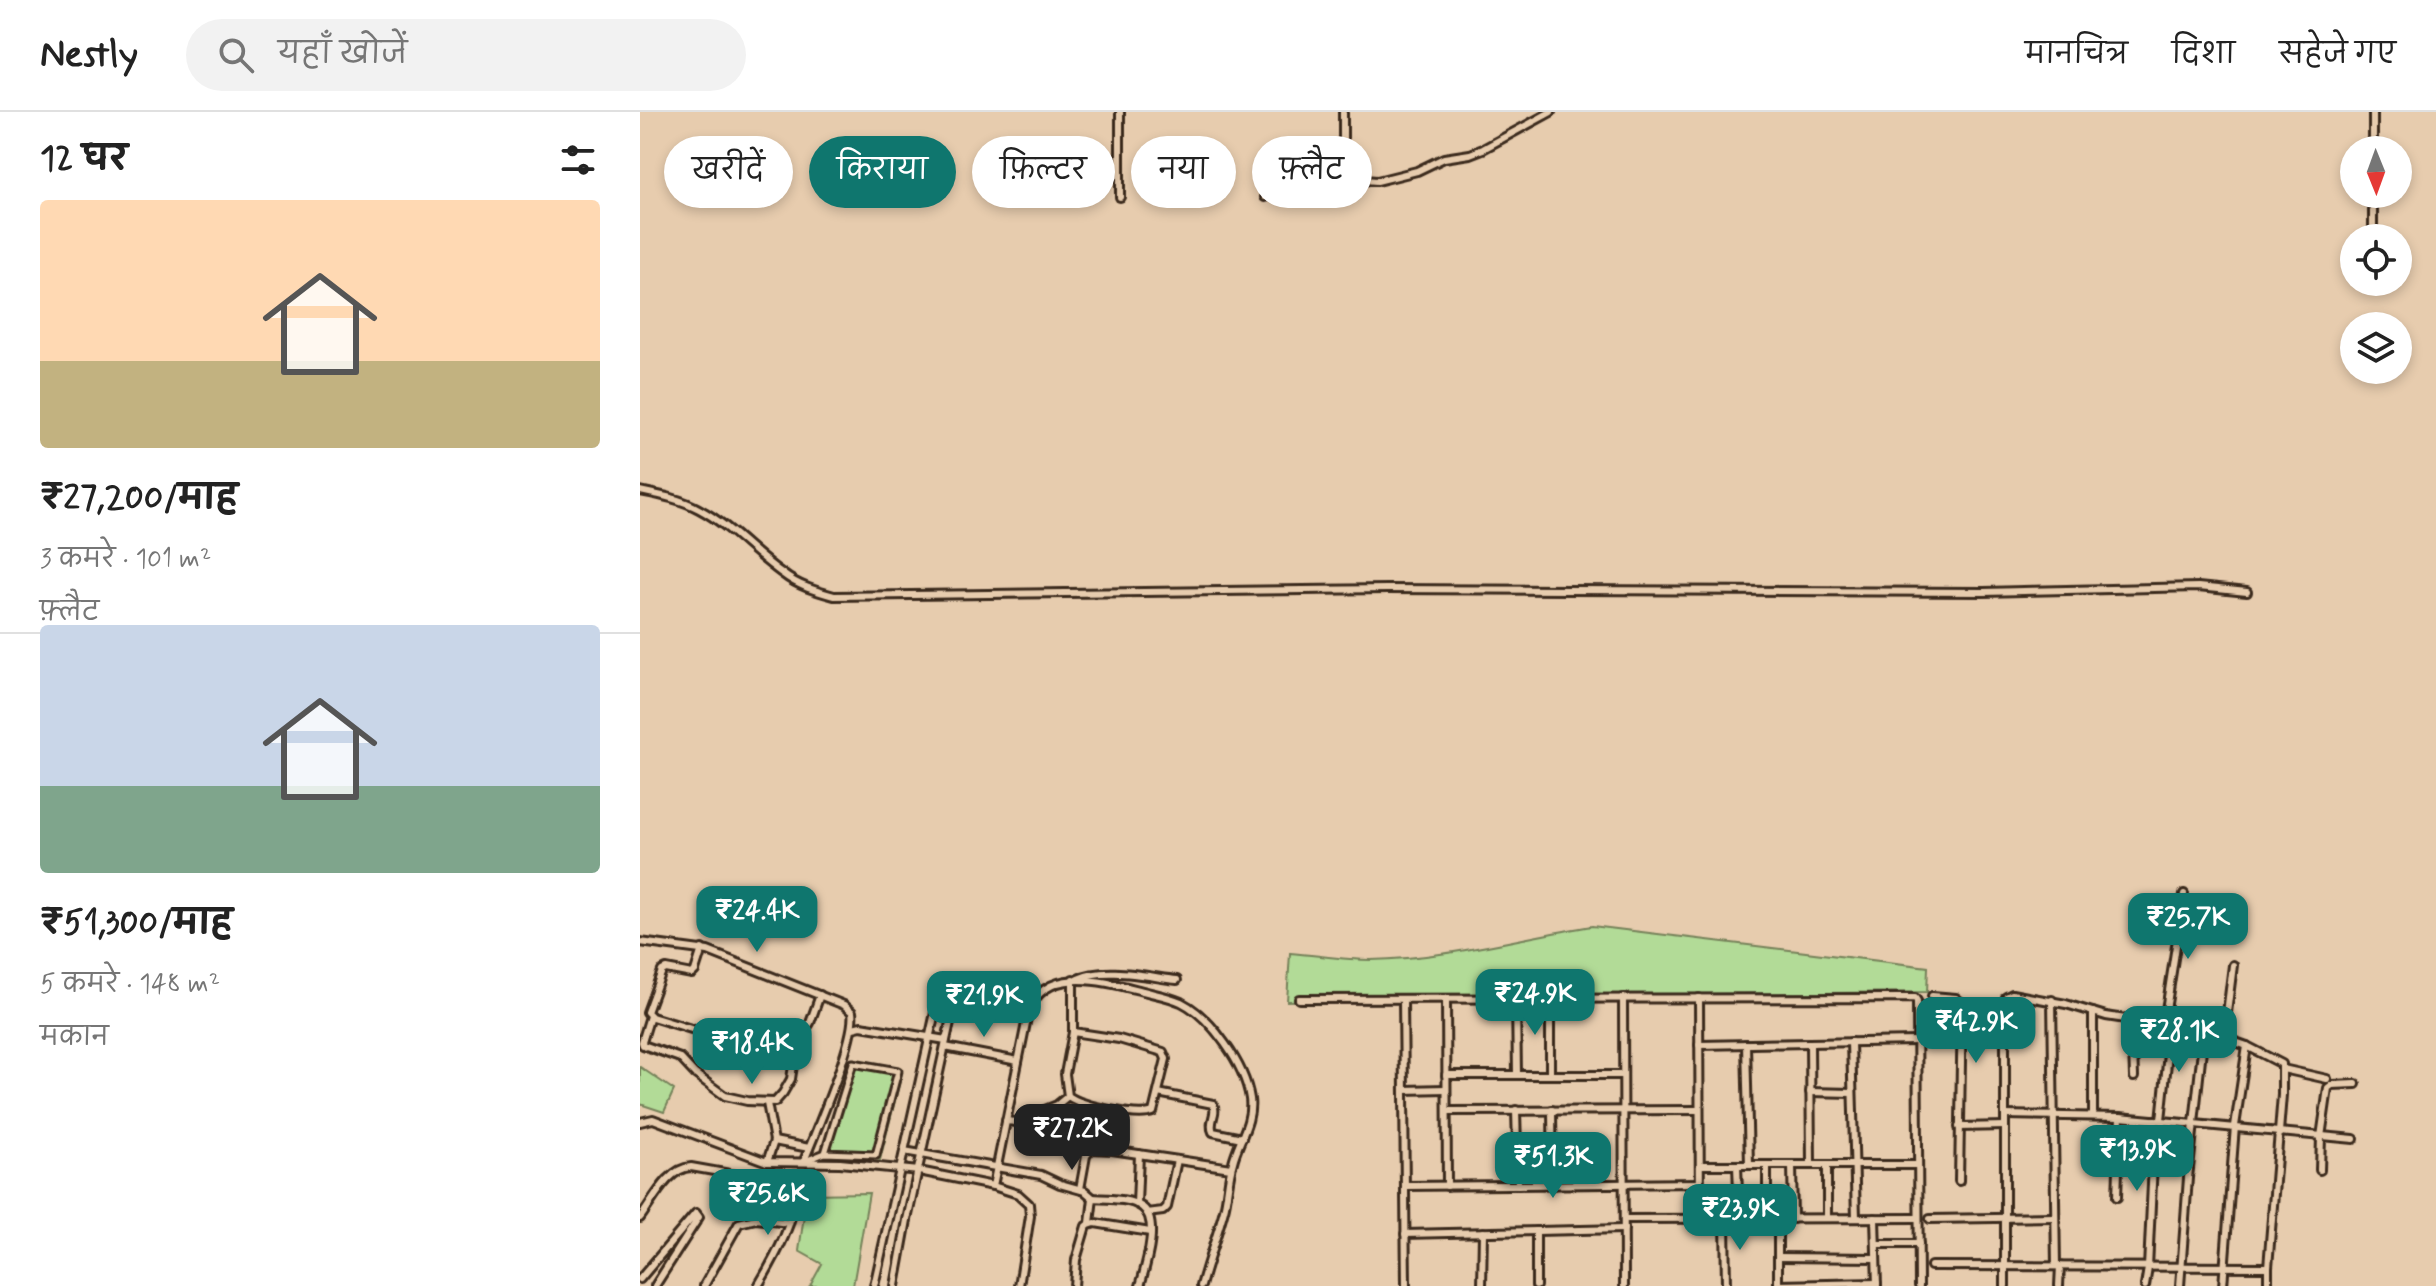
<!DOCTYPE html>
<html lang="hi">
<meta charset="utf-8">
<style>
body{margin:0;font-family:Mynerve,"Playpen Sans Deva",sans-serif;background:#f2f2f2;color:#222;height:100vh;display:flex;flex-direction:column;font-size:30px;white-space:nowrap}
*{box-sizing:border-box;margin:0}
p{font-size:26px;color:#767676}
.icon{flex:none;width:44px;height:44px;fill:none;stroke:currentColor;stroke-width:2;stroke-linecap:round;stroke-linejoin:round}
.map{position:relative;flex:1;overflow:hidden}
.details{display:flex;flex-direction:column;background:#fff;width:640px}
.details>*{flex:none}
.hud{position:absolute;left:24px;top:24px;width:760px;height:72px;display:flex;gap:16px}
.needle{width:52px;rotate:179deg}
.buttons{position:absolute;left:1700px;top:24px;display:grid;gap:16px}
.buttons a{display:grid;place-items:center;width:72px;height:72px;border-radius:50%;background:#fff;box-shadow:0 4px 12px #0003;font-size:40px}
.price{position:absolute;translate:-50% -68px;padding:0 18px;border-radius:16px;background:#0f766e;color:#fff;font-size:26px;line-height:52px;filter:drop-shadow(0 2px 4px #0008)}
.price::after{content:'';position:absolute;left:50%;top:48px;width:24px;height:18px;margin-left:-12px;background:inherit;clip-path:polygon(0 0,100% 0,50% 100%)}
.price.active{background:#222;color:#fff}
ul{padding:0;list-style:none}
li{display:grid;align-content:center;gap:16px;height:424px;padding:0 40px}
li+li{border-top:2px solid #e0e0e0}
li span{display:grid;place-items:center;height:248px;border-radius:8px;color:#555}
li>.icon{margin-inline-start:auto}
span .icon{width:144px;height:144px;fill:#fffc;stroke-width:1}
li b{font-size:34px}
h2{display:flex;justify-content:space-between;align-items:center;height:96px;padding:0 40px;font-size:34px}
.pill{padding:0 28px;border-radius:36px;background:#fff;box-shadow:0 4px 12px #0003;font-size:28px;line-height:72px}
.pill.active{background:#0f766e;color:#fff}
header{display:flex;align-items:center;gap:48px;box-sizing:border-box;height:112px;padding:0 40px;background:#fff;border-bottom:2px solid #e0e0e0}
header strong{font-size:38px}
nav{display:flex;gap:44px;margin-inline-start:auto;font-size:28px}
.search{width:560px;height:72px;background:#f2f2f2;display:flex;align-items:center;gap:20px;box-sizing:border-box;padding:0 28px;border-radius:44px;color:#767676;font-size:30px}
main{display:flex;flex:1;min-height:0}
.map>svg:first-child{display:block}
</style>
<header>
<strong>Nestly</strong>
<div class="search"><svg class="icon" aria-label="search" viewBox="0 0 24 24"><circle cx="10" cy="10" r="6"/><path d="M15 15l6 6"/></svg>यहाँ खोजें</div>
<nav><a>मानचित्र</a><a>दिशा</a><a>सहेजे गए</a></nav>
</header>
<main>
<section class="details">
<h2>12 घर<svg class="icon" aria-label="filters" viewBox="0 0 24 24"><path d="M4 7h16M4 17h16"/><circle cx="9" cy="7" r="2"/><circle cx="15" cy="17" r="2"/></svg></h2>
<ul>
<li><span style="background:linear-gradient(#ffd9b3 65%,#c2b280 0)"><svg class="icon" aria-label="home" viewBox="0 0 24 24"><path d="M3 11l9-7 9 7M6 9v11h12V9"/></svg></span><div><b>₹27,200/माह</b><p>3 कमरे · 101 m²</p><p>फ़्लैट</p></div></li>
<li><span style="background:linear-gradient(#c9d6e8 65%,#7fa58c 0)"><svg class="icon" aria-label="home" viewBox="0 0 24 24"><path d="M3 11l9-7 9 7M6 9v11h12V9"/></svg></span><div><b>₹51,300/माह</b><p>5 कमरे · 148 m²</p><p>मकान</p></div></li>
</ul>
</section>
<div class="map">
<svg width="1796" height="1174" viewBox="0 0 1796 1174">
<rect width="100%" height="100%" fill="#e7ccae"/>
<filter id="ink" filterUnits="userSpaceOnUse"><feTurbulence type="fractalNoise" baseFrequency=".0125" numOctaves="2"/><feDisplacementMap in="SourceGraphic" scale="16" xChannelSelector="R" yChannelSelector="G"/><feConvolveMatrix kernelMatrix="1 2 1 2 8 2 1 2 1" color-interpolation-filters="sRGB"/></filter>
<g filter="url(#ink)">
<g fill="#b2db97" stroke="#76825a" stroke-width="2">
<path d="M952 814 1288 855 1287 880 844 884 647 889 650 841C677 843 704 848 731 848 806 847 878 826 952 814Z"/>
<path d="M211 950 262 961 240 1048 182 1040Z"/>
<path d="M0 955 34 978 24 1000 0 992Z"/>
<path d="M229 1081 213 1174H170L182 1152 159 1139 167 1082Z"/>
</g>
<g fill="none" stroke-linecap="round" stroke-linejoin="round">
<defs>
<path id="pedestrian" d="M165 1049 185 1041 236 1043 258 959 213 951 185 1041"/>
<g id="minor">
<path d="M703 0V55L705 66"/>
<path d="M1733 0V38"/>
<path d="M1733 82V126"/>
<path d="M480 85V0"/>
<path d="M625 85 636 82 651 70 660 67 688 65 737 69 777 59 804 46 830 42 843 37 911 0"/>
<path d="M0 379C20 383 41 387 59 397 91 414 114 442 143 462 158 474 176 479 194 484L747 477 1344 480 1558 475 1607 480"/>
<path d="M0 830 68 839 204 893 212 900C217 925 175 1021 164 1049"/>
<path d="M433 867V920L425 962 428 984C442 994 497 1006 513 1000L526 947 523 940 479 927 433 920"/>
<path d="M438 867C463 854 509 865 537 868"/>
<path d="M1292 884 1316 886 1322 891 1319 1069"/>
<path d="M983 886 984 1174"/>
<path d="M1059 886 1060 1107"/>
<path d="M659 887 1275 886 1277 889 1279 1174"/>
<path d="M763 887 766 1174"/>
<path d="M806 887 807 1074"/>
<path d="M876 887 877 963"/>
<path d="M910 887V963"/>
<path d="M1412 888 1416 1154"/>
<path d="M1453 900V1004"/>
<path d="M10 904 2 930 3 933 40 946 55 962 85 984 107 989 135 990 143 981 151 967 156 933 170 911 180 883"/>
<path d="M1492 906 1494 965"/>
<path d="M1524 911 1544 782"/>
<path d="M84 912 113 916 155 939"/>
<path d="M213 916 221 914 306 928"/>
<path d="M61 920 12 905 7 900 22 859 26 857 52 862 55 859 62 837"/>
<path d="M1584 925 1593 853"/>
<path d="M1292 929 1321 930"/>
<path d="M1211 930 1216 1106"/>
<path d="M1170 931 1171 1053"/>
<path d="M1106 932 1109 1053"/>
<path d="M1059 933 1277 929"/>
<path d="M305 935 378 949"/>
<path d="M1643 957 1687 967"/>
<path d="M806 963H983"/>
<path d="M764 978 806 977"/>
<path d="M1170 980 1212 981"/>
<path d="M518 981 573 992C578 1001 568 1010 573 1020L602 1026"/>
<path d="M127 991 134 1029 169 1036"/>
<path d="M876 998 878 1073"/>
<path d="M912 998 913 1073"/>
<path d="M807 999 1059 998"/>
<path d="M1365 1003 1480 1005 1714 1027"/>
<path d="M1521 1008 1531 913"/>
<path d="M366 1009 386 1011 394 1007 402 999 417 993 428 984"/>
<path d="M0 1010 13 1007 127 1050 200 1051 279 1059 353 1074 378 1082 389 1092 390 1104 379 1174"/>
<path d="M1319 1015 1365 1014"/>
<path d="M264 1039 401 1063 420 1072 445 1079 453 1086 450 1111"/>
<path d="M127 1050 134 1029"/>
<path d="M1060 1053H1277"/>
<path d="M1097 1053 1099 1107"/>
<path d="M1152 1053 1153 1107"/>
<path d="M1187 1053V1106"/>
<path d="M1680 1058 1681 1025 1688 976 1692 973 1716 972"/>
<path d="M353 1074 388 901C403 853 463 869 499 878 513 882 528 884 541 890 571 905 605 953 610 987 613 1010 598 1029 593 1050 588 1066 588 1083 584 1098 577 1124 568 1148 561 1174"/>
<path d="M765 1074 1060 1071"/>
<path d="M440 1077 446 1044 451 1037 472 1038 591 1056"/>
<path d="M1477 1085 1480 1005"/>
<path d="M453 1086C468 1087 489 1086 502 1095 521 1109 505 1156 500 1174"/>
<path d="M497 1092 499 1042"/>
<path d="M507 1101 523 1099 527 1095 537 1048"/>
<path d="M0 1106C13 1089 28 1056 51 1055L153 1073C161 1101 133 1149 118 1174"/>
<path d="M1235 1106 1237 1174"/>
<path d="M984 1107 1278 1106"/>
<path d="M1085 1107 1086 1174"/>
<path d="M1127 1107V1053"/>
<path d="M1290 1107 1415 1105"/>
<path d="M765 1122 984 1117"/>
<path d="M1236 1132H1279"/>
<path d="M1138 1145 1236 1146"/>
<path d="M1291 1154 1628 1155"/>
<path d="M0 1167 56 1101 59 1105 15 1174"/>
<path d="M1138 1173 1237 1171"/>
<path d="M64 1174 99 1111 116 1107 149 1111"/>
<path d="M234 1174 302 869 306 867 316 869 317 878 267 1108 255 1174"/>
<path d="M434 1174 436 1148 446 1114 455 1111 510 1120"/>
<path d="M842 1174 843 1120"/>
<path d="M896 1174V1119"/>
<path d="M1138 1174V1107"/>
<path d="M1365 1174V889L1366 885 1372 882 1426 892 1466 904 1564 919 1607 934 1642 952V983L1628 1155V1174"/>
<path d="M1419 1174 1420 1154"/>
<path d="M1505 1174 1508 1156 1515 1008"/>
<path d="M1540 1174 1548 1066 1564 919"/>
<path d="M1583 1174 1595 1014 1607 934"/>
</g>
</defs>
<use href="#pedestrian" stroke="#3b2a1e" stroke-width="11"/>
<use href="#minor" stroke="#3b2a1e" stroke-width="12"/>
<use href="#pedestrian" stroke="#e7ccae" stroke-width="5"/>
<use href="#minor" stroke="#e7ccae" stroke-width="6"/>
</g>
</g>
</svg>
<div class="buttons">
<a><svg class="needle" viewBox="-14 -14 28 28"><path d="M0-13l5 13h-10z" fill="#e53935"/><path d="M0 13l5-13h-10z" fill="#767676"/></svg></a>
<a><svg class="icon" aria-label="locate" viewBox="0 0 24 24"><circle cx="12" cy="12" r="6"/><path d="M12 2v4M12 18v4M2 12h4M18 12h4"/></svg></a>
<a><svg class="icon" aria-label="layers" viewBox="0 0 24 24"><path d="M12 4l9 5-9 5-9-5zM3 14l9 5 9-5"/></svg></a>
</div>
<b class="price" style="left:117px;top:842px">₹24.4K</b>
<b class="price" style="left:1548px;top:849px">₹25.7K</b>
<b class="price" style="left:895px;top:925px">₹24.9K</b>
<b class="price" style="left:344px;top:927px">₹21.9K</b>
<b class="price" style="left:1336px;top:953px">₹42.9K</b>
<b class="price" style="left:1539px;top:962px">₹28.1K</b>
<b class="price" style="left:112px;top:974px">₹18.4K</b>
<b class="price active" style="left:432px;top:1060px">₹27.2K</b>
<b class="price" style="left:1497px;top:1081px">₹13.9K</b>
<b class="price" style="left:913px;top:1088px">₹51.3K</b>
<b class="price" style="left:128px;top:1125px">₹25.6K</b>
<b class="price" style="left:1100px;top:1140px">₹23.9K</b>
<div class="hud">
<a class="pill">खरीदें</a>
<a class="pill active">किराया</a>
<a class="pill">फ़िल्टर</a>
<a class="pill">नया</a>
<a class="pill">फ़्लैट</a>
</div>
</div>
</main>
